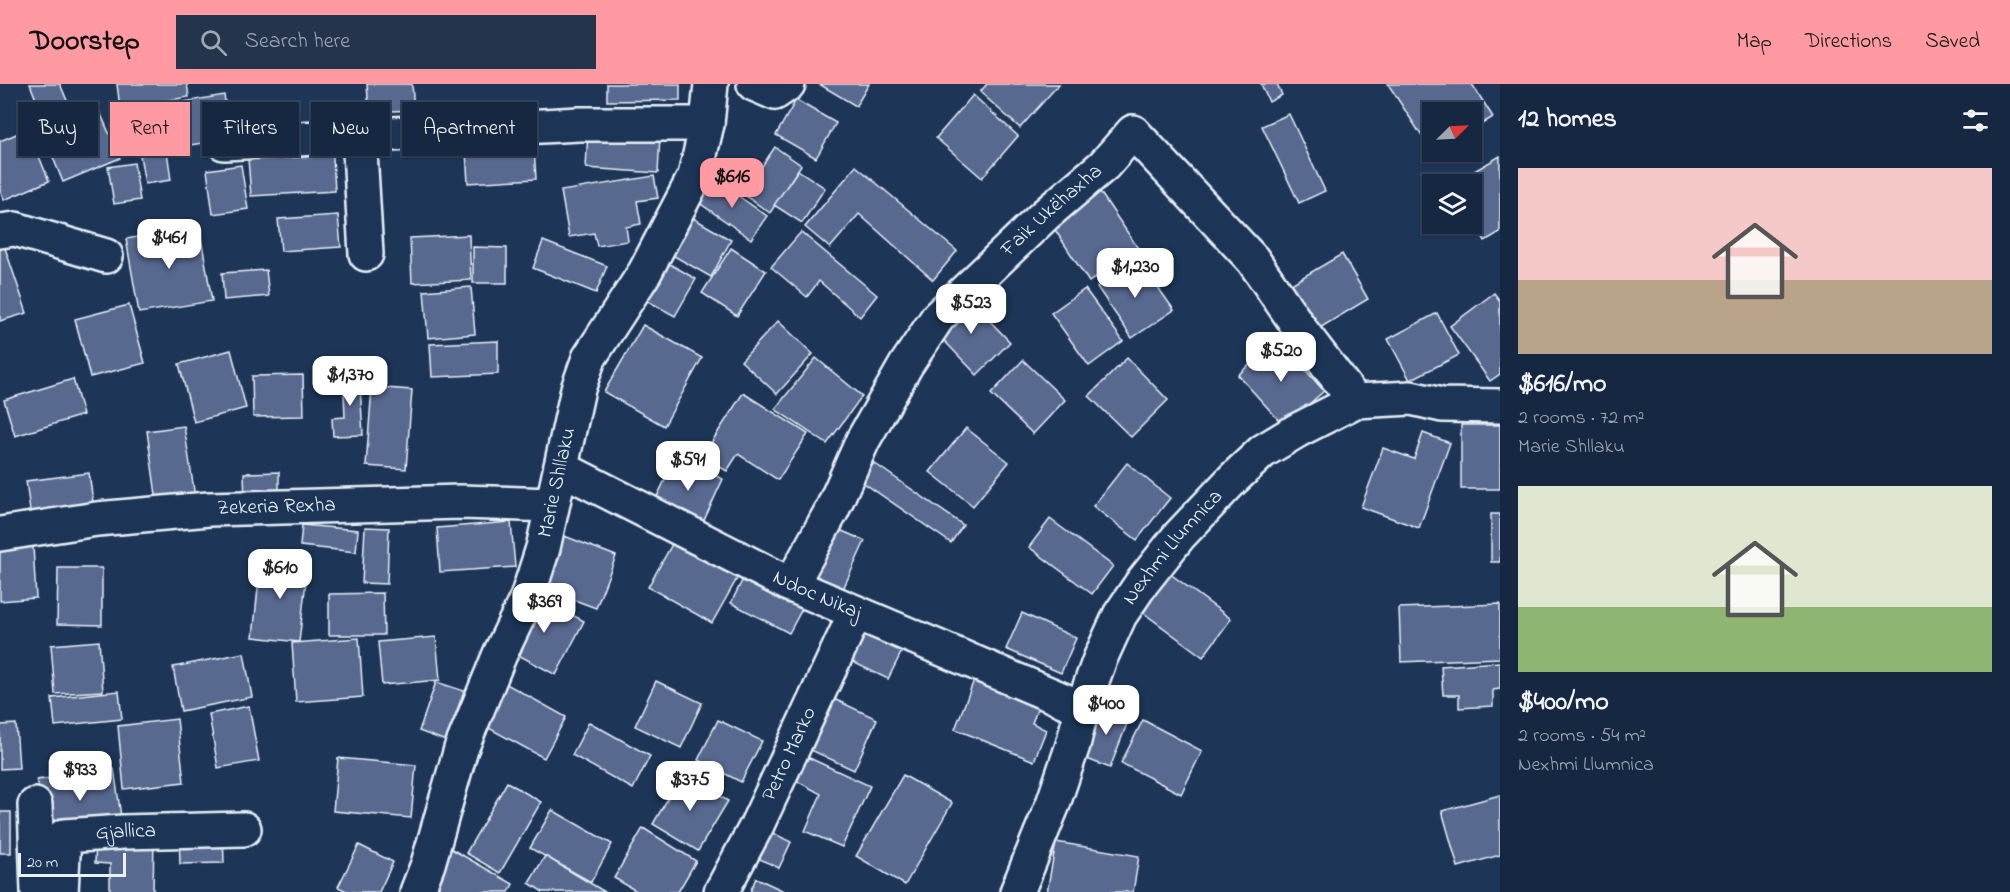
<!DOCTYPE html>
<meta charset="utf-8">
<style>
body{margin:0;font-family:"Indie Flower",sans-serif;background:#23344c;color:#f1f3f6;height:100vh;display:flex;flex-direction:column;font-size:22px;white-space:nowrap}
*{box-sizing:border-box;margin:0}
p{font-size:20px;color:#9ea6b1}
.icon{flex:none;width:33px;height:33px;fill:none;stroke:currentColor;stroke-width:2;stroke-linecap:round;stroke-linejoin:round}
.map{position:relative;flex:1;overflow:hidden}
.side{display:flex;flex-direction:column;background:#162841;width:510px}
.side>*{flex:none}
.top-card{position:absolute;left:18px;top:18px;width:570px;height:54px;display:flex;gap:12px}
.needle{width:39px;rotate:66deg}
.buttons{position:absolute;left:1422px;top:18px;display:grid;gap:12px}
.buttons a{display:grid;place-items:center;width:60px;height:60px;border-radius:0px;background:#162841;box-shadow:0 2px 4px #0004,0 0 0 2px #35445a;font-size:30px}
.scale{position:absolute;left:18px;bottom:15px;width:108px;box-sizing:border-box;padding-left:6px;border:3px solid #e8f1f8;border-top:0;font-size:16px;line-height:21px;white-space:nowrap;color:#e8f1f8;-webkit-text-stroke:4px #1d3557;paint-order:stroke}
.price{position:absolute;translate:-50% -51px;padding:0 14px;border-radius:12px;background:#fff;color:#222;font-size:20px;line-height:39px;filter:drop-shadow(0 2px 3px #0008)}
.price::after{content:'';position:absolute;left:50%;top:36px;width:18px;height:14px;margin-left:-9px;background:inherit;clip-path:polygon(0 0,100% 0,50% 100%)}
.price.selected{background:#ff9aa2;color:#111}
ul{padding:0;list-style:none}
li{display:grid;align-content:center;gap:12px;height:318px;padding:0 18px}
li span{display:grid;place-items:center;height:186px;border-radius:0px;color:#555}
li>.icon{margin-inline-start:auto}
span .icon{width:108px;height:108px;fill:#fffc;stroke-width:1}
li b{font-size:26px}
h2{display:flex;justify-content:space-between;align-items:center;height:72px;padding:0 18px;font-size:26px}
.pill{padding:0 21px;border-radius:0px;background:#162841;box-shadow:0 2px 4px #0004,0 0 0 2px #35445a;font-size:21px;line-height:54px}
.pill.selected{background:#ff9aa2;color:#111}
header{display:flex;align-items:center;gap:36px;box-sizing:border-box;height:84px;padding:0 30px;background:#ff9aa2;color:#111}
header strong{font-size:28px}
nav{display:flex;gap:33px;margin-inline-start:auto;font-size:21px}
.search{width:420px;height:54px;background:#23344c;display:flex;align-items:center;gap:15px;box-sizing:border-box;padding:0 21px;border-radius:0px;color:#9ea6b1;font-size:22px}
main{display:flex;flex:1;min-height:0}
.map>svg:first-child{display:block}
</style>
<header>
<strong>Doorstep</strong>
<div class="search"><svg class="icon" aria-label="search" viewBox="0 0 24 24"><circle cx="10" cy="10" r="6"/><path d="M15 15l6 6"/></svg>Search here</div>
<nav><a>Map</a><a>Directions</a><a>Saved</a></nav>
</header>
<main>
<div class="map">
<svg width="1500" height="808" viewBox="0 0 1500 808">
<rect width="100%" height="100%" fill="#1d3557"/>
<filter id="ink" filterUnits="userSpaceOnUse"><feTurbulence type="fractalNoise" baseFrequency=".0167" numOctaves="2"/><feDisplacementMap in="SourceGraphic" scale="12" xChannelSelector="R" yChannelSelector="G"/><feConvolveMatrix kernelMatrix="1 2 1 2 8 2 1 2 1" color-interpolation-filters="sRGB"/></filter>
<g filter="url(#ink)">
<g fill="#586990" stroke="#e8f1f8" stroke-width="1.5">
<path d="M30 0H60L74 33 47 44Z"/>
<path d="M117 0H187L189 13 120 24Z"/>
<path d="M367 0H412L414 26 369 28Z"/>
<path d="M607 0H680V16L607 17Z"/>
<path d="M819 0H869L856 22Z"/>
<path d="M987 0H1059L1020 44 980 8Z"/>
<path d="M1261 0H1277L1282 11 1269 18Z"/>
<path d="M1388 0H1472L1493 33 1474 45 1472 41V28H1432V52L1425 57Z"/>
<path d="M224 11 231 55 190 61 183 18Z"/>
<path d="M973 11 1018 52 982 94 936 54Z"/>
<path d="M796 16 836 39 816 74 776 51Z"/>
<path d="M99 26 120 74 63 98 43 49Z"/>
<path d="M1289 30 1325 107 1299 119 1262 42Z"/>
<path d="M28 45 49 97 4 116 0 106V57Z"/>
<path d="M533 47 536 95 468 99 465 52Z"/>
<path d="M588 47 660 52 658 89 586 84Z"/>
<path d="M332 57 335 107 251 112 247 62Z"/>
<path d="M775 63 801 81 770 129 743 110Z"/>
<path d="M167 67 171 96 145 100 140 71Z"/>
<path d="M1500 72V148L1485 157 1472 134V100H1452Z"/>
<path d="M134 79 140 116 114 120 108 83Z"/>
<path d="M241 81 248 125 213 130 207 86Z"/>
<path d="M856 82 957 167 933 196 859 130 830 164 805 143Z"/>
<path d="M798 86 825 104 802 139 774 121Z"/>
<path d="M654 92 658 114 637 117 641 140 626 143 628 157 597 162 594 149 569 153 561 107Z"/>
<path d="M714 95 767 132 751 155 698 118Z"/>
<path d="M1096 102 1138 164 1089 198 1048 135Z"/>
<path d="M338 131 341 163 281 167 278 135Z"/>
<path d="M688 131 731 156 711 193 667 168Z"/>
<path d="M199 142 212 217 139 229 126 155Z"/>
<path d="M801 148 877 211 860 233 819 197 807 213 771 183Z"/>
<path d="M469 151 471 196 412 199 410 154Z"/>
<path d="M543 157 607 182 596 209 533 184Z"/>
<path d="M4 161 27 229 0 237V163Z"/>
<path d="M473 163 507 164V199H473Z"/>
<path d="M731 164 766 187 737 232 702 209Z"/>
<path d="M1342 170 1368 215 1308 251 1281 206Z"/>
<path d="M656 172 696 195 675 232 635 210Z"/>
<path d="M1138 175 1174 226 1132 254 1097 203Z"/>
<path d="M266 186 269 212 224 216 222 189Z"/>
<path d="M471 203 475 250 428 254 424 207Z"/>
<path d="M1085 205 1123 257 1089 282 1051 229Z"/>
<path d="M1494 209 1500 217V290L1490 297 1450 242Z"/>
<path d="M965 211 1010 258 977 291 932 244Z"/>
<path d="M129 221 145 279 90 293 75 235Z"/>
<path d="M1437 229 1459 271 1410 296 1388 255Z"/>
<path d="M778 237 813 270 777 310 741 277Z"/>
<path d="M643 241 702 274 664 342 604 308Z"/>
<path d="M1278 255 1324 307 1284 342 1238 291Z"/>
<path d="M498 257V290L432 293 430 260Z"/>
<path d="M231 266 246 324 194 338 179 280Z"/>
<path d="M816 274 862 312 827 360 775 325Z"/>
<path d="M1127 274 1168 316 1131 353 1089 312Z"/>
<path d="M1023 276 1065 316 1033 350 991 310Z"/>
<path d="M359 285 363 351 333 352 332 334 345 333 343 286Z"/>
<path d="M303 291 304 332 253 333 252 292Z"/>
<path d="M73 295 83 331 15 352 4 316Z"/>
<path d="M372 303 412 306 406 385 366 382Z"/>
<path d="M743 309 808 350 778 396 738 370 727 387 702 373Z"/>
<rect x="1461" y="341" width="39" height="64"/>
<path d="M184 342 195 413 157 418 147 347Z"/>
<path d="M966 344 1009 378 973 422 930 388Z"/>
<path d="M1423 349 1450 359 1419 444 1361 423 1383 364 1414 375Z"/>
<path d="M676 373 723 395 701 443 653 421Z"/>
<path d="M874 379 963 441 951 459 861 397Z"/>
<path d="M1127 379 1170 414 1137 456 1093 422Z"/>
<path d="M279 388V420H245L244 389Z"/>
<path d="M89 389 95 432 32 441 26 397Z"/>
<rect x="1491" y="430" width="9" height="48"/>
<path d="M1050 435 1113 482 1092 510 1029 463Z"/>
<path d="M511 438 515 483 440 488 437 444Z"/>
<path d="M826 440 865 457 843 505 805 487Z"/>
<path d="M302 441 358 446 356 468 300 462Z"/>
<path d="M365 443 389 444 387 500 362 499Z"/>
<path d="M554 448 616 472 596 524 534 501Z"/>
<path d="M675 455 739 491 712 539 648 503Z"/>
<path d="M33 462 36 514 0 517V463Z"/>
<path d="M261 474 308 479 299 558 253 553Z"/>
<path d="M58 484H102V541L57 540Z"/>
<path d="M1165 486 1231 535 1203 573 1137 524Z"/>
<path d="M744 493 803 523 789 549 731 519Z"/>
<path d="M383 509 384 551H329V510Z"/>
<path d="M532 510 584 537 556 591 505 564Z"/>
<path d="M1500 520V574L1401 578 1399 524Z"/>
<path d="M1022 529 1076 554 1061 589 1006 565Z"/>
<path d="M852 542 902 567 888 595 838 571Z"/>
<path d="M436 553 440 596 382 601 378 558Z"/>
<path d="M359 554 363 613 296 618 292 559Z"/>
<path d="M99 557 103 607 55 610 51 561Z"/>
<path d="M244 569 252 613 181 627 173 583Z"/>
<path d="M1500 578V605L1493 606V622L1459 624V611H1443L1441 582Z"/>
<path d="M976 591 1040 618 1032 639 1046 646 1034 677 955 645Z"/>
<path d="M496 594 566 633 544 674 474 636Z"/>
<path d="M656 597 702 619 681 664 635 642Z"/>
<path d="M436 598 464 607 446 657 419 647Z"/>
<path d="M119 607 122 635 55 642 52 614Z"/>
<path d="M821 609 877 635 854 686 798 660Z"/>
<path d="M1102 621 1130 632 1110 684 1082 673Z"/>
<path d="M249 622 259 677 218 684 209 630Z"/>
<path d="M177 635 184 698 124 705 118 642Z"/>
<path d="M718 636 762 657 741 698 698 676Z"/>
<path d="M1143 636 1202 667 1181 710 1121 679Z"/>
<path d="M589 638 650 672 633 705 572 671Z"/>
<path d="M16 640 19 684 0 685V641Z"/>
<path d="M805 672 870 702 842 763 805 747 821 710 795 696Z"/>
<path d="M338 674 416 681 411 734 333 727Z"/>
<path d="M114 685 122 739 45 750 37 696Z"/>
<path d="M682 690 728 717 698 767 653 740Z"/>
<path d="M903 691 952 719 905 801 856 772Z"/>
<path d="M507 698 541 718 500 789 466 769Z"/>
<path d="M1500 711V771L1458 783 1442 727Z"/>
<path d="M552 726 612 760 591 798 530 764Z"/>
<rect x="0" y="728" width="11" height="41"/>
<path d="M761 743 791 758 779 784 747 769Z"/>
<path d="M643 744 696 777 678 808H638L614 794Z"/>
<path d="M223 750 224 779 180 780 179 751Z"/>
<path d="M96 754H154L153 808H110V780L95 779Z"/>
<path d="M1056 758 1139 772 1133 808H1047Z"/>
<path d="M359 761 393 778 379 808H349L338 803Z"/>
<path d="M448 763 513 800 509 808H434Z"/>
<path d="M545 772 605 808H543L529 799Z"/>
<path d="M756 794 786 808H750Z"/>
</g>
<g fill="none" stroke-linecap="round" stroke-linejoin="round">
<defs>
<g id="minor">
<path d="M754 0 775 9 788 0"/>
<path d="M359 51 366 170"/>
<path d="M224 59 579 40H707"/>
<path d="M0 147 15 145 106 172"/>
<path id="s1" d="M561 384 791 501 1082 624"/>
<path id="s2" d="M0 450 97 435 209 425 461 418 552 421"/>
<path id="s3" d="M791 501 832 426 863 356 906 281 938 233 1045 131 1104 81 1133 48 1253 176 1303 249 1355 317"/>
<path d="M35 721 38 808"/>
<path id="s4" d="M61 808 64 752 123 748 244 745"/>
<path id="s5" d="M417 808 428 780 461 665 500 570 527 514 543 464 578 305 589 274 645 188 695 92 707 40 711 0"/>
<path id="s6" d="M721 808 756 743 855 530"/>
<path id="s7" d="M1017 808 1053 720 1073 661 1082 624 1100 575 1120 531 1141 500 1179 452 1233 395 1263 367 1298 346 1355 317 1411 314 1442 321 1500 322"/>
</g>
</defs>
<use href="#minor" stroke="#e8f1f8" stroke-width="38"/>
<use href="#minor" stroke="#1d3557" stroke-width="33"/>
</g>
</g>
<g text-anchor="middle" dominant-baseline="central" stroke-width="6" stroke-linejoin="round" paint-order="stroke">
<g font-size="21" fill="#e8f1f8" stroke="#1d3557">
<text stroke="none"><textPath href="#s3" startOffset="462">Faik Ukëhaxha</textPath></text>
<text stroke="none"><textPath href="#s5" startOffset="434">Marie Shllaku</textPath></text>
<text stroke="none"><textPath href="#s2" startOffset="278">Zekeria Rexha</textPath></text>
<text stroke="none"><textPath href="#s7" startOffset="382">Nexhmi Llumnica</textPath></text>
<text stroke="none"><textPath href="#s1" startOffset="286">Ndoc Nikaj</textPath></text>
<text stroke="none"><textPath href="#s6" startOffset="154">Petro Marko</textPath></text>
<text stroke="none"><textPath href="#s4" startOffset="118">Gjallica</textPath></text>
</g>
</g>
</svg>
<div class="buttons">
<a><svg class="needle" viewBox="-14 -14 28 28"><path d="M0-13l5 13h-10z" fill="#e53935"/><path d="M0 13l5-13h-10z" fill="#9ea6b1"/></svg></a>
<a><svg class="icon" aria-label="layers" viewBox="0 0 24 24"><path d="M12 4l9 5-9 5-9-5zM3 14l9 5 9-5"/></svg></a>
</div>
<div class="scale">20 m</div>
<b class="price selected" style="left:732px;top:125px">$616</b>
<b class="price" style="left:169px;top:186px">$461</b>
<b class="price" style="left:1135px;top:215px">$1,230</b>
<b class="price" style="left:971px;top:251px">$523</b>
<b class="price" style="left:1281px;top:299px">$520</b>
<b class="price" style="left:350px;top:323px">$1,370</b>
<b class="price" style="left:688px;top:408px">$591</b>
<b class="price" style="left:280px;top:516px">$610</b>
<b class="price" style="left:544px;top:550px">$369</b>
<b class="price" style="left:1106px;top:652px">$400</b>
<b class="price" style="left:80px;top:718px">$933</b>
<b class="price" style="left:690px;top:728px">$375</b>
<div class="top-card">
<a class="pill">Buy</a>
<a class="pill selected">Rent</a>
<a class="pill">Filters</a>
<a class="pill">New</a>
<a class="pill">Apartment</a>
</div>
</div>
<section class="side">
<h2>12 homes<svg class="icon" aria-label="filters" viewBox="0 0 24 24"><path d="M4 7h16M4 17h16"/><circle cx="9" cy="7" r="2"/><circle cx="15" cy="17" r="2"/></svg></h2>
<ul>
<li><span style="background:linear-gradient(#f6c9c9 60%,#b9a48a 0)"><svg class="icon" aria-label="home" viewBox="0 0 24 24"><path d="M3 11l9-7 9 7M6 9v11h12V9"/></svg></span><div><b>$616/mo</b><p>2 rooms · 72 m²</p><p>Marie Shllaku</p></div></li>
<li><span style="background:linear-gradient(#dfe7d0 65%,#8fb573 0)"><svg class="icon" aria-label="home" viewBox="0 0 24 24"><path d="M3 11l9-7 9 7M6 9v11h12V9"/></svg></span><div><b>$400/mo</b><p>2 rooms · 54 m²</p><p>Nexhmi Llumnica</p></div></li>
</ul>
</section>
</main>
